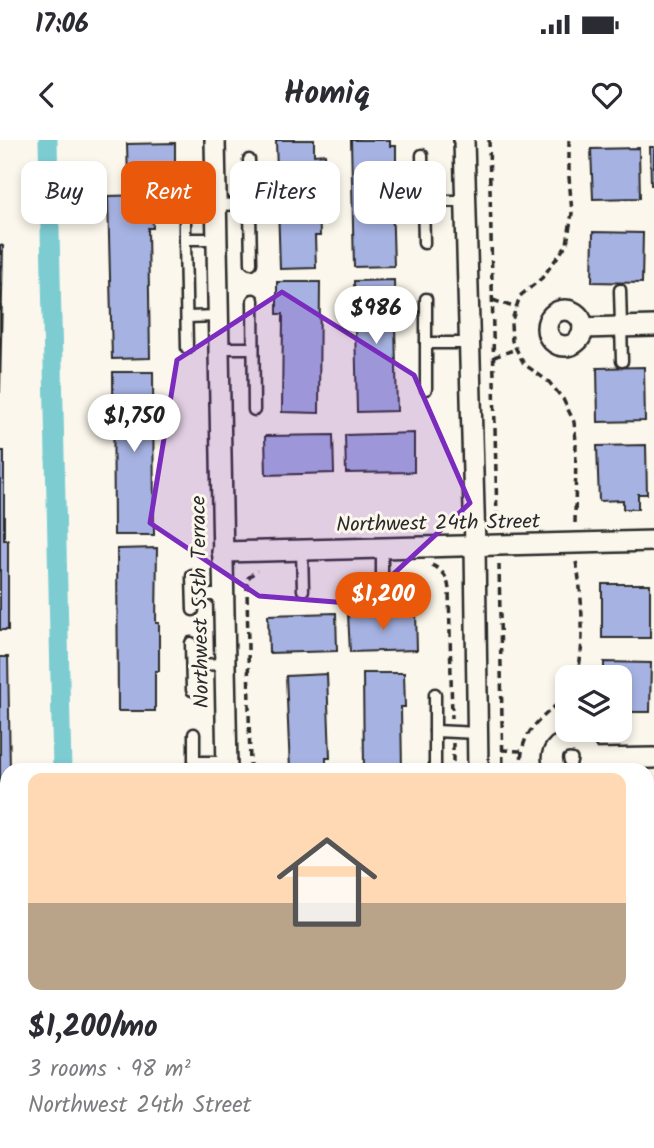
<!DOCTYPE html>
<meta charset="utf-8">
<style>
body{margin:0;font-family:Kalam,sans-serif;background:#f7f7f7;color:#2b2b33;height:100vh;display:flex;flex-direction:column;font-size:26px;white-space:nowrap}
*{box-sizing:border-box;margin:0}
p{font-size:23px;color:#7c7c81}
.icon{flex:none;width:38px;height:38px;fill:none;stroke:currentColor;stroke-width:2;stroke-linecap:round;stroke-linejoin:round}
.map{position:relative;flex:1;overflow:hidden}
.details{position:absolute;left:0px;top:623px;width:654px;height:385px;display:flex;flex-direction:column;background:#fff;border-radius:21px 21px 0 0;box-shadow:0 4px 10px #0003}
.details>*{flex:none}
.hud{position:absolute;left:21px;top:21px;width:612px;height:63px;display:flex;gap:14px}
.tools{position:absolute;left:555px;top:525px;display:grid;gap:14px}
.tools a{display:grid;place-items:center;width:77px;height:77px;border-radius:14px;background:#fff;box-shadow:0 4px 10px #0003;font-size:35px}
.price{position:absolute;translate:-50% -60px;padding:0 16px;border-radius:24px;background:#fff;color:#222;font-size:23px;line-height:46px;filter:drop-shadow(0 2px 4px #0008)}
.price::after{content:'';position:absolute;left:50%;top:42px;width:21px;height:16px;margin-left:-10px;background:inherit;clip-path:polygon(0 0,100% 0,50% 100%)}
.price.on{background:#ea580c;color:#fff}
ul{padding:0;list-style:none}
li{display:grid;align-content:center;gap:14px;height:371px;padding:0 28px}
li span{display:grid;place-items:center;height:217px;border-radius:14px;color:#555}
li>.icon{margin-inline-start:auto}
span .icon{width:126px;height:126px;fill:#fffc;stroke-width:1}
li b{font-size:30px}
.chip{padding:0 24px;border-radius:14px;background:#fff;box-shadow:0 4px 10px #0003;font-size:24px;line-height:63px}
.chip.on{background:#ea580c;color:#fff}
.status{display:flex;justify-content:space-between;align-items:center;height:49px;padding:0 35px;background:#fff;direction:ltr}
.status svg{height:19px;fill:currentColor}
header{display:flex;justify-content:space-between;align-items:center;height:91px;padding:0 28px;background:#fff;font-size:32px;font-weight:700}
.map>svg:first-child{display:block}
</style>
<div class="status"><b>17:06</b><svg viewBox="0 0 49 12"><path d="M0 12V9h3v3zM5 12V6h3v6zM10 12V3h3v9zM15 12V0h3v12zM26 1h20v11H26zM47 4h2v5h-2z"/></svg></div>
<header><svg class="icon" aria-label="back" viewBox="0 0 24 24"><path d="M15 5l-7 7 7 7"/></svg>Homiq<svg class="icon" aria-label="heart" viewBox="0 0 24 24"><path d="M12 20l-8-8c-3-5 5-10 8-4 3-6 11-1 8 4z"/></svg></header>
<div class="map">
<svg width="654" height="1008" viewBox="0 0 654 1008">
<rect width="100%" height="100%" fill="#fbf7ec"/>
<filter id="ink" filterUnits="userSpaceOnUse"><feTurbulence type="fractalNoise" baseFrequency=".0143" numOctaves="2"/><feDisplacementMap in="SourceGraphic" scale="14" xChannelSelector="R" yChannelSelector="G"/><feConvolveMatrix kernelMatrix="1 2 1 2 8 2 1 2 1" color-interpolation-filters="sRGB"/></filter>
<g filter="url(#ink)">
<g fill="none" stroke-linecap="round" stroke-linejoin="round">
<g stroke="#7bccd2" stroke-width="19">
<path d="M48 0 62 630"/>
<path d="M70 1001V1008"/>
</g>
</g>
<g fill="#a6b2e2" stroke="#2b2b2b" stroke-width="2">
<path d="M276 0H314V15L325 14 326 30 318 31 320 96H315L316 128 280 129Z"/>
<path d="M351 0H390V6H396V22H391L394 126 354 127Z"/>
<path d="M175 3V38L128 39 127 4Z"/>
<path d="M650 7H654V45H651Z"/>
<path d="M639 8 640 58 593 59 591 9Z"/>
<path d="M146 55V67H152L153 88H148L150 218 112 219 108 56Z"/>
<path d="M593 92 643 93 642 143 592 142Z"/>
<path d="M0 105 3 106 0 253Z"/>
<path d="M394 140 397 271 357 272 354 141Z"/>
<path d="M277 142H320L319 273 282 272 283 174H277Z"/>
<path d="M644 227 645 281 598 282 597 228Z"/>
<path d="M113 232H153L154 395H114Z"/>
<path d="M414 293V332L346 333 345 295Z"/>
<path d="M333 295 334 333 266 335 265 296Z"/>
<path d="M646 305 647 354H638V369H623V360L599 361 597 306Z"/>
<path d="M0 311H4V400H8V490H0Z"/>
<path d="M157 408 156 483H159V531H155V571H118L117 409Z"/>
<rect x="602" y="444" width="48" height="54"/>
<path d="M416 472 417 510 350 512 348 474Z"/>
<path d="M336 473 337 511 269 513 268 475Z"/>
<path d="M0 517H8L10 630H7V696H0Z"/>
<path d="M604 522 651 523 650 572H620V537H604Z"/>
<path d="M363 533H404L405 567H401L402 630H364Z"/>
<path d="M327 534 330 618H326V630H290L286 536Z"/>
<rect x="0" y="724" width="7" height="178"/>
<path d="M654 750V791H648V751Z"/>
<rect x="648" y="877" width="6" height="56"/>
<path d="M0 930H7V1001H18V1008H0Z"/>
<path d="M648 953H654V1008H615V1001H648Z"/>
<path d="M194 1001H218L212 1008H188Z"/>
</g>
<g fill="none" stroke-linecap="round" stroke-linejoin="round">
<defs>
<g id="service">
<path d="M422 15 424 103"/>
<path d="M249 20 251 123"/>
<path d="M423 61H466"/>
<path d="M216 65 250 64"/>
<path d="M185 66V99H217"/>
<path d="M185 99 187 208"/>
<path d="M620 150 622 221"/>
<path d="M253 160 254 270"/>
<path d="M187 177 218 176"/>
<path d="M426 203H470"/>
<path d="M219 208H253"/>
<path d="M426 249V159"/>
<path d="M382 408V448"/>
<path d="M302 410 303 450"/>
<path d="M192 436 193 470"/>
<path d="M193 455H223"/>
<path d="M191 503 192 550"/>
<path d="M192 525 225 524"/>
<path d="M435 554V629"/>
<path d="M435 591 478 593"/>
<path d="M194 594V630"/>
<path d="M194 622H226"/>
</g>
<g id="minor">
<path d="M215 0 227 630"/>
<path d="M464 0 475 406 478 630"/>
<circle cx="565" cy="188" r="18"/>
<path d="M583 188 654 186"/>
<path d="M222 412 654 401"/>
<path d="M589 619 654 618"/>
<path d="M555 630C539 593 601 594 586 630"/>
<path d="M648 835H654"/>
<path d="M359 1001 378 1008"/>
<path d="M461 1008 463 1001"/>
</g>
</defs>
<use href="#service" stroke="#2b2b2b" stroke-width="15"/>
<use href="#minor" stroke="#2b2b2b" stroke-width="24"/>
<g stroke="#2b2b2b" stroke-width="3.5" stroke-dasharray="7 5" stroke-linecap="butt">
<path d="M489 0 497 383"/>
<path d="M569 0V37L572 73 567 104 542 138 520 156 511 183 512 201 524 224 549 242 563 259 574 282 576 301 575 385"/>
<path d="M493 160 516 168"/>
<path d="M494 217 516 209"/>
<path d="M497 382 516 381 536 385"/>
<path d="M576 422C582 449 586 511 576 537"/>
<path d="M499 424 503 630"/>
<path d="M432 425C443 430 448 438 449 450L452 578"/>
<path d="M453 603V630"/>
<path d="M502 610 521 611"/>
<path d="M250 630 247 447 248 438 257 430"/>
<path d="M522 630C517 590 543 579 567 555"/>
<path d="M317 1001 337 1008"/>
<path d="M480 1001 491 1004V1008"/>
<path d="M590 1001V1008"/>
<path d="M433 1008 435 1001"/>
</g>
<use href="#service" stroke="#fbf7ec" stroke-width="10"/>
<use href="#minor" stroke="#fbf7ec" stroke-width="19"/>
</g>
</g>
<path fill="#7b2cbf" fill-opacity="0.2" stroke="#7b2cbf" stroke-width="5" stroke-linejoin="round" d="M282 152 414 235 470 363 361 464 259 456 150 383 177 220Z"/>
<g text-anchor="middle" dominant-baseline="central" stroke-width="6" stroke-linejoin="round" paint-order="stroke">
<g font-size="21" fill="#2b2b2b" stroke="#fbf7ec">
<text transform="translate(438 384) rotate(-1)">Northwest 24th Street</text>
<text transform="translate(201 462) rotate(-91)">Northwest 55th Terrace</text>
</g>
</g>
</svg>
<div class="tools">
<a><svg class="icon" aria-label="layers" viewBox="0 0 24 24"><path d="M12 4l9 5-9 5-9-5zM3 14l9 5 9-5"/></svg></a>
</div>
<b class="price" style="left:376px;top:206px">$986</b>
<b class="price" style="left:134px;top:314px">$1,750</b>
<b class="price on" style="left:383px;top:492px">$1,200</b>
<div class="hud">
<a class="chip">Buy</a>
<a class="chip on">Rent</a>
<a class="chip">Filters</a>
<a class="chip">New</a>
</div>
<section class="details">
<ul>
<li><span style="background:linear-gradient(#ffd9b3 60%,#b9a48a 0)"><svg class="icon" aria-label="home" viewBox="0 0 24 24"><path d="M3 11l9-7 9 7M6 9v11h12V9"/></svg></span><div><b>$1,200/mo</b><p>3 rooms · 98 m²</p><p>Northwest 24th Street</p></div></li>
</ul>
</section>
</div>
